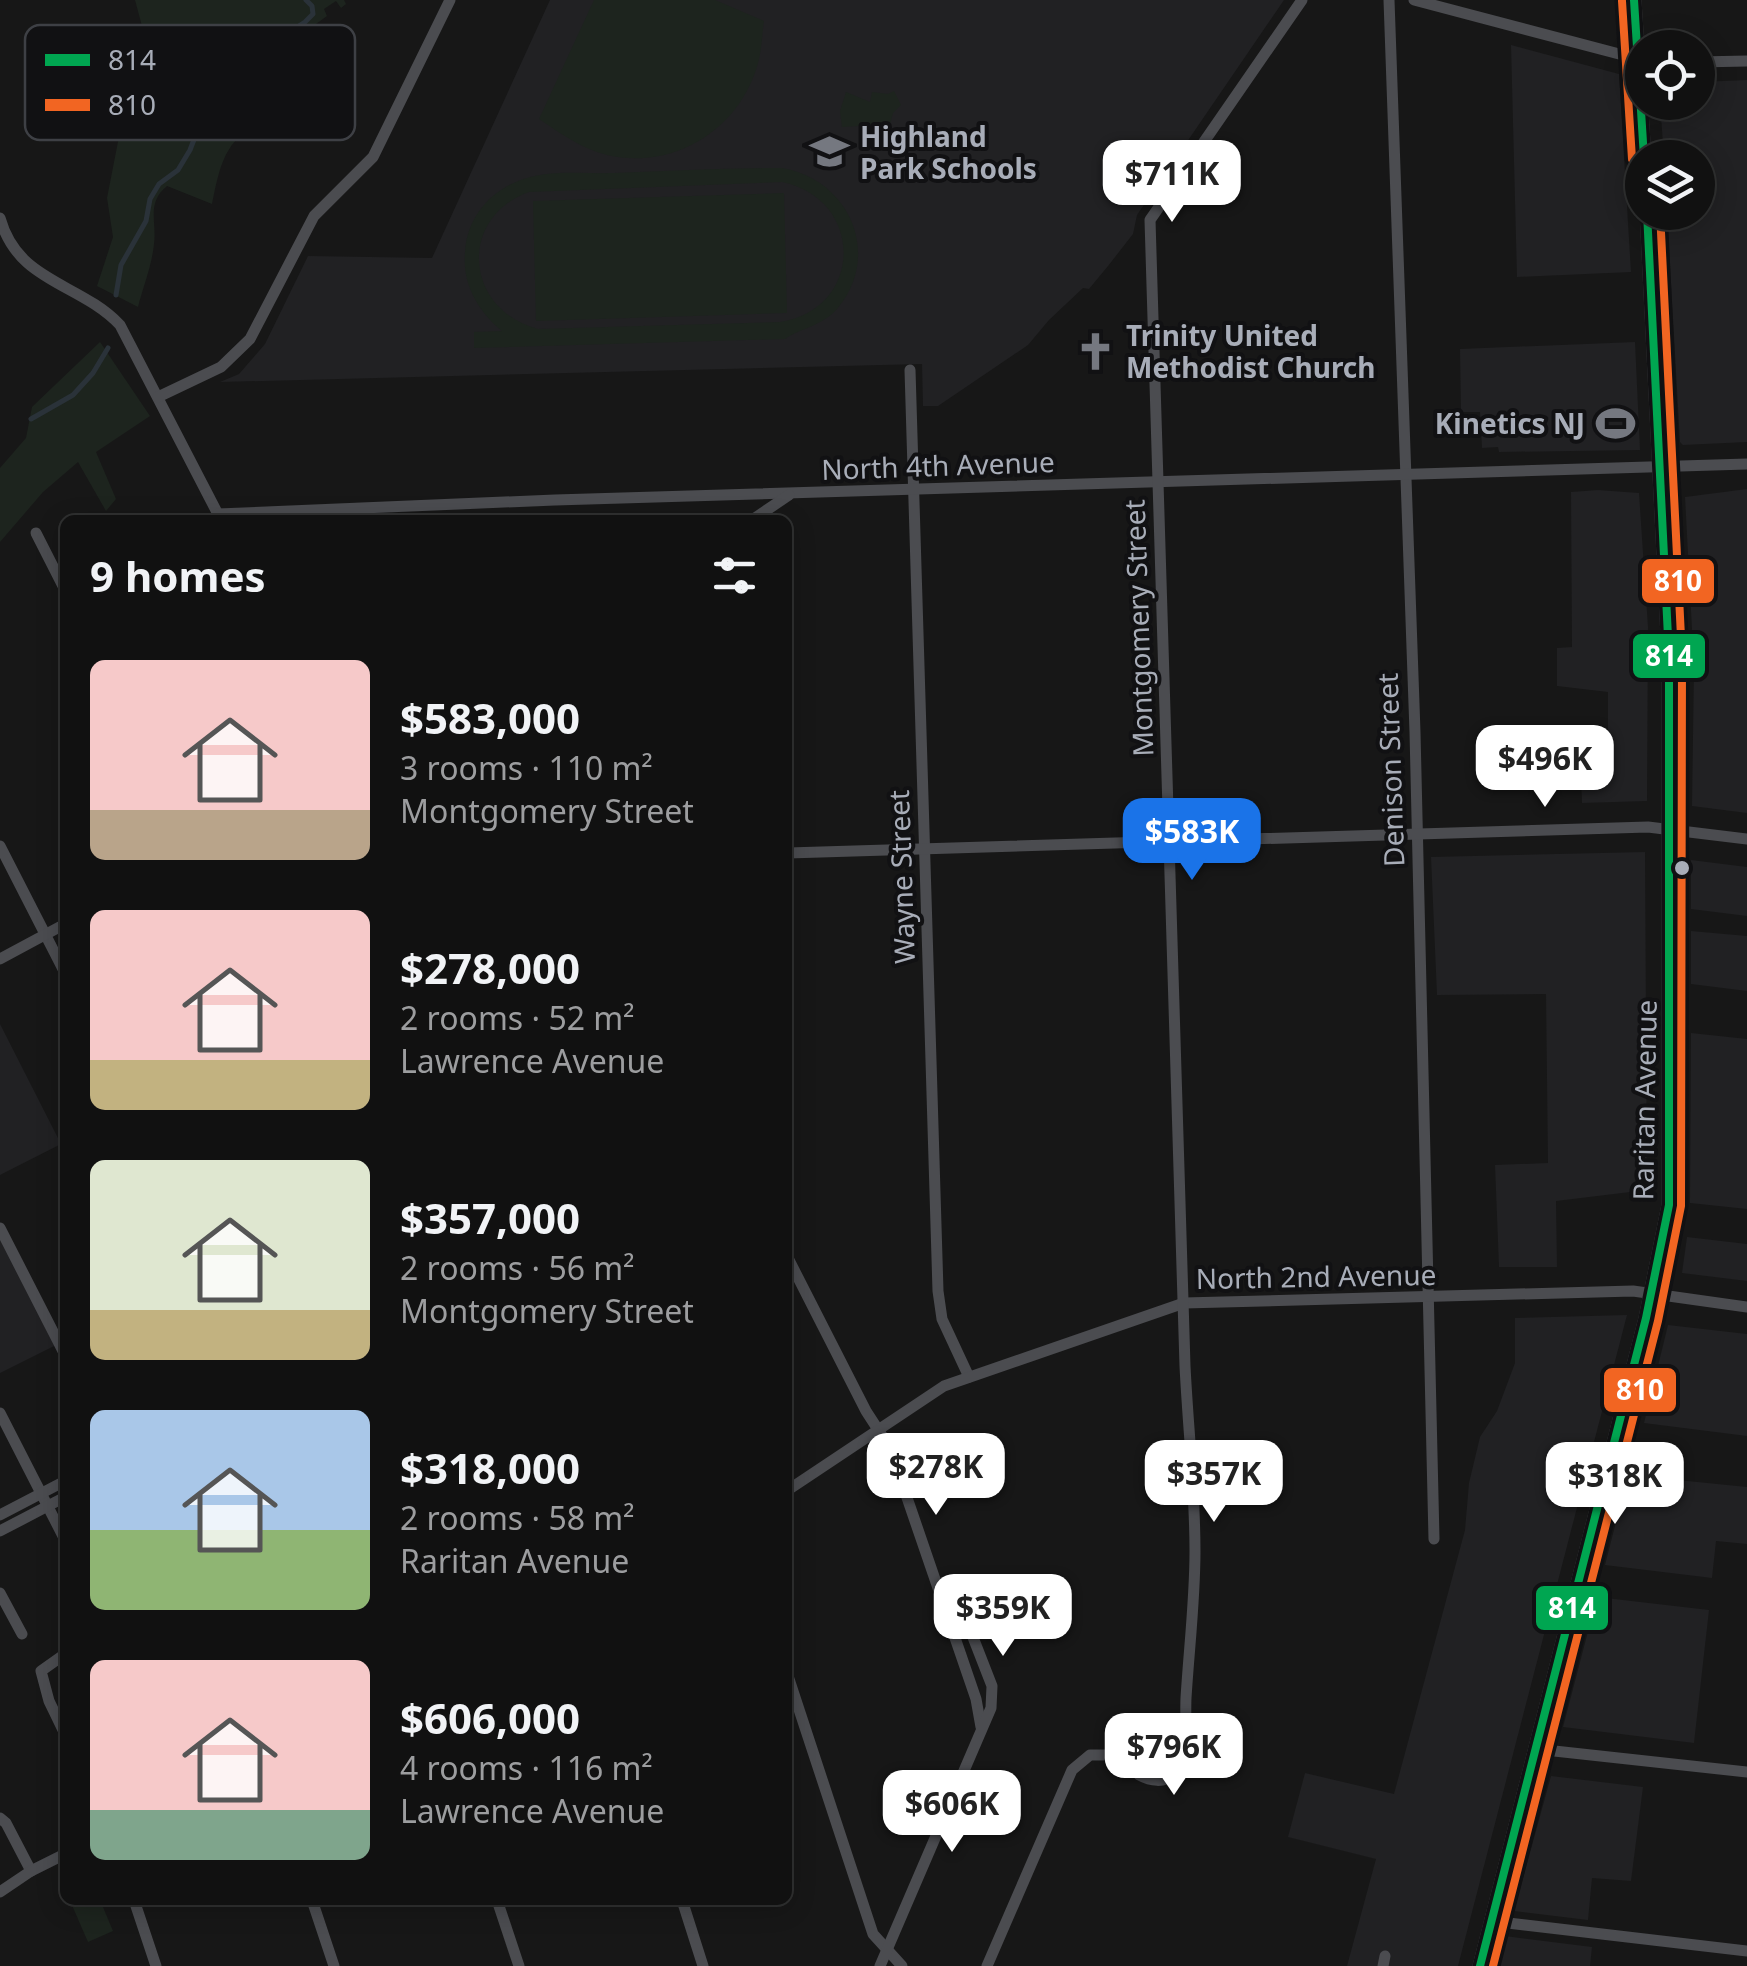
<!DOCTYPE html>
<meta charset="utf-8">
<style>
body{margin:0;font-family:"Noto Sans",sans-serif;background:#1a1a1a;color:#f1f3f6;height:100vh;display:flex;flex-direction:column;font-size:38px;white-space:nowrap}
*{box-sizing:border-box;margin:0}
p{font-size:32px;color:#9c9d9f}
.icon{flex:none;width:55px;height:55px;fill:none;stroke:currentColor;stroke-width:2;stroke-linecap:round;stroke-linejoin:round}
.map{position:relative;flex:1;overflow:hidden}
.side{position:absolute;left:60px;top:515px;width:732px;height:1390px;display:flex;flex-direction:column;background:#111;border-radius:15px;box-shadow:0 5px 25px #0003,0 0 0 2px #303131}
.side>*{flex:none}
.buttons{position:absolute;left:1625px;top:30px;display:grid;gap:20px}
.buttons a{display:grid;place-items:center;width:90px;height:90px;border-radius:50%;background:#111;box-shadow:0 5px 25px #0003,0 0 0 2px #303131;font-size:50px}
.price{position:absolute;translate:-50% -85px;padding:0 22px;border-radius:20px;background:#fff;color:#222;font-size:32px;line-height:65px;filter:drop-shadow(0 2px 5px #0008)}
.price::after{content:'';position:absolute;left:50%;top:60px;width:30px;height:22px;margin-left:-15px;background:inherit;clip-path:polygon(0 0,100% 0,50% 100%)}
.price.active{background:#1a73e8;color:#fff}
ul{padding:0;list-style:none}
li{display:flex;align-items:center;gap:30px;height:250px;padding:0 30px}
li span{display:grid;place-items:center;flex:none;width:280px;height:200px;border-radius:15px;color:#555}
li>.icon{margin-inline-start:auto}
span .icon{width:120px;height:120px;fill:#fffc;stroke-width:1}
li b{font-size:42px}
h2{display:flex;justify-content:space-between;align-items:center;height:120px;padding:0 30px;font-size:42px}
.map>svg:first-child{display:block}
</style>
<div class="map">
<svg width="1747" height="1966" viewBox="0 0 1747 1966">
<rect width="100%" height="100%" fill="#171717"/>
<g fill="#212123">
<path d="M550 0H1284L1137 215 1133 234 1108 266 1089 289 1083 288 1049 320 1028 345 938 406H923L922 364 220 382 239 374 265 344 308 256 432 258Z"/>
<path d="M1511 45 1619 74 1631 272 1517 277Z"/>
<path d="M1747 80V442L1683 445 1680 442 1667 213 1698 212V158L1664 157 1660 103 1698 102V82Z"/>
<path d="M1635 342 1640 450 1499 452 1498 447 1482 448 1480 412H1461L1460 349Z"/>
<path d="M1747 489V813L1692 806 1694 667 1685 497Z"/>
<path d="M1598 490 1639 493 1648 627 1647 801 1582 803 1581 780 1608 779V692L1557 686V648L1572 647 1571 492Z"/>
<path d="M1645 852 1647 1190 1556 1201 1557 1267H1499L1495 1165 1548 1163 1546 994 1437 995 1431 857Z"/>
<path d="M1691 860 1747 867V916L1691 909Z"/>
<path d="M1691 931 1747 936V991L1691 984Z"/>
<path d="M0 1024 61 1144 0 1175Z"/>
<path d="M1691 1033 1747 1039V1209L1690 1203Z"/>
<path d="M0 1224 58 1344 0 1373Z"/>
<path d="M1687 1237 1747 1244V1281L1682 1273Z"/>
<path d="M1627 1315 1458 1966H1347L1376 1859 1288 1837 1305 1773 1394 1794 1465 1530 1469 1483 1480 1437 1497 1411 1515 1363V1318Z"/>
<path d="M1668 1325 1747 1334V1436L1644 1423Z"/>
<path d="M1628 1475 1747 1487V1544L1716 1541 1712 1578 1605 1565Z"/>
<path d="M1597 1597 1709 1610 1694 1743 1563 1727Z"/>
<path d="M1551 1776 1643 1787 1631 1881 1592 1878 1588 1920 1514 1911Z"/>
<path d="M1505 1936 1592 1947 1590 1966H1498Z"/>
</g>
<g fill="#1d241e" fill-rule="evenodd">
<path d="M135 0H344L346 4 341 8 336 1 324 9 327 16 258 66 288 104 285 123C274 128 264 124 254 128 223 140 218 176 212 204L167 186C146 203 157 222 154 244 152 265 143 287 138 307L97 286 113 237 107 198 124 111 160 93Z"/>
<path d="M594 0H715L764 21C762 33 762 47 759 59 743 127 676 171 607 155 582 149 560 133 539 119Z"/>
<path d="M894 91 901 105 893 113 890 124 842 127 840 111 846 92 870 102 872 92 888 94Z"/>
<path d="M782 168C849 179 883 255 837 309 822 326 801 328 785 339L474 348V332L502 331C478 311 462 284 465 252 467 220 487 194 516 182 545 169 583 174 614 173 670 171 726 168 782 168ZM782 182C865 199 864 309 780 322L538 329C465 310 457 218 529 192Z"/>
<path d="M784 193 787 313 536 321 533 201Z"/>
<path d="M100 342 150 416 96 452 116 499 106 511 78 462 43 492 0 542V468L26 438 32 407Z"/>
<path d="M77 1900H100L113 1931 88 1942 71 1903Z"/>
</g>
<g fill="none" stroke-linecap="round" stroke-linejoin="round">
<g stroke="#2a3239" stroke-width="5">
<path d="M116 295 121 265 146 221 150 199 159 184 178 170 190 150 205 111 224 82 245 61 305 22 313 14 312 6 306 0"/>
<path d="M31 419 73 395 93 373 108 348"/>
</g>
<g stroke="#4b4c50" stroke-width="11">
<path d="M1389 0 1415 732 1434 1539"/>
<path d="M1414 0 1642 60"/>
<path d="M1698 62 1747 61"/>
<path d="M0 218C18 283 79 282 120 325L221 520"/>
<path d="M910 370 938 1291 942 1319 969 1377"/>
<path d="M158 397 221 367 250 339 314 216 373 157 450 0"/>
<path d="M218 514 555 500 1747 464"/>
<path d="M752 520 789 495"/>
<path d="M36 533 65 590"/>
<path d="M0 846 65 973"/>
<path d="M788 853 1648 827 1747 839"/>
<path d="M0 959 65 924"/>
<path d="M0 1228 65 1355"/>
<path d="M788 1258 866 1411 890 1448 976 1699 981 1727"/>
<path d="M0 1413 65 1540"/>
<path d="M788 1490 944 1386 1184 1303 1633 1291 1747 1307"/>
<path d="M0 1515 65 1481"/>
<path d="M0 1531 65 1497"/>
<path d="M0 1593 22 1634"/>
<path d="M65 1654 41 1671 49 1701 65 1734"/>
<path d="M788 1676 873 1934 902 1966"/>
<path d="M1184 1720C1161 1726 1137 1728 1130 1755L1139 1775C1150 1781 1165 1784 1174 1773 1189 1757 1185 1718 1186 1698 1189 1649 1195 1600 1195 1551 1195 1489 1188 1427 1185 1366L1150 220 1302 0"/>
<path d="M1536 1749 1747 1772"/>
<path d="M0 1818 6 1823 31 1871"/>
<path d="M0 1892 31 1871 65 1854"/>
<path d="M134 1900 156 1966"/>
<path d="M312 1900 334 1966"/>
<path d="M497 1900 519 1966"/>
<path d="M682 1900 703 1966"/>
<path d="M1491 1921 1747 1951"/>
<path d="M880 1966 991 1708 992 1686 969 1627 946 1610"/>
<path d="M987 1966 1072 1770 1090 1755H1130"/>
<path d="M1383 1966 1385 1956"/>
</g>
<g stroke="#4a4a4e" stroke-width="15">
<path d="M1634 0 1644 158"/>
<path d="M1480 1966 1646 1318 1669 1205V657L1647 212"/>
</g>
<defs>
<g id="bus-1">
<path d="M1634 0 1644 158"/>
<path d="M1480 1966 1646 1318 1669 1205V657L1647 212"/>
</g>
<g id="bus-2">
<path d="M1622 1 1632 159"/>
<path d="M1493 1966 1658 1321 1681 1206 1682 657 1660 212"/>
</g>
</defs>
<use href="#bus-1" stroke="#111113" stroke-width="15"/>
<use href="#bus-2" stroke="#111113" stroke-width="15"/>
<use href="#bus-1" stroke="#00a651" stroke-width="8"/>
<use href="#bus-2" stroke="#f26522" stroke-width="8"/>
</g>
<defs>
<symbol id="school-bare" viewBox="-9 -9 18 18"><path d="M0-5L7-2L0 1L-7-2ZM-4 1L0 2.5L4 1V4Q0 6-4 4Z" fill="#757880" stroke="#111113" stroke-width="2.5" paint-order="stroke"/></symbol>
<symbol id="church-bare" viewBox="-9 -9 18 18"><path d="M-1.2-6h2.4v3.5h3.3v2.4h-3.3V6h-2.4V-.1h-3.3v-2.4h3.3Z" fill="#757880" stroke="#111113" stroke-width="2.5" paint-order="stroke"/></symbol>
<symbol id="stadium-bare" viewBox="-9 -9 18 18"><path d="M0-5a6.5 5 0 1 0 0 10a6.5 5 0 1 0 0-10ZM-3.5-1.8h7v3.6h-7Z" fill="#757880" stroke="#111113" stroke-width="2.5" paint-order="stroke"/></symbol>
</defs>
<g fill-rule="evenodd">
<use href="#school-bare" x="802" y="124" width="55" height="55"/>
<use href="#church-bare" x="1068" y="324" width="55" height="55"/>
<use href="#stadium-bare" x="1588" y="396" width="55" height="55"/>
</g>
<circle fill="#a8adb8" stroke="#111113" stroke-width="4" cx="1682" cy="868" r="9"/>
<g text-anchor="middle" dominant-baseline="central" stroke-width="8" stroke-linejoin="round" paint-order="stroke">
<g font-size="28" font-weight="bold" fill="#a8adb8" stroke="#111113" text-anchor="start">
<text x="860" y="136">Highland<tspan x="860" dy="32">Park Schools</tspan></text>
<text x="1126" y="335">Trinity United<tspan x="1126" dy="32">Methodist Church</tspan></text>
<text x="1585" y="423" text-anchor="end">Kinetics NJ</text>
</g>
<g font-size="28" fill="#a8adb8" stroke="#111113">
<text transform="translate(938 465) rotate(-2)">North 4th Avenue</text>
<text transform="translate(1138 628) rotate(-92)">Montgomery Street</text>
<text transform="translate(1390 770) rotate(-92)">Denison Street</text>
<text transform="translate(901 877) rotate(-92)">Wayne Street</text>
<text transform="translate(1644 1100) rotate(-89)">Raritan Avenue</text>
<text transform="translate(1316 1276) rotate(-1)">North 2nd Avenue</text>
</g>
</g>
<rect x="25" y="25" width="330" height="115" rx="15" fill="#111113" stroke="#3e4045" stroke-width="2.5"/>
<rect x="45" y="54" width="45" height="12" fill="#00a651"/>
<rect x="45" y="99" width="45" height="12" fill="#f26522"/>
<g font-size="28" fill="#a8adb8">
<text x="108" y="70">814</text>
<text x="108" y="115">810</text>
</g>
<g stroke="#111113" stroke-width="4">
<rect x="1640" y="557" width="76" height="48" rx="10" fill="#f26522"/>
<rect x="1631" y="632" width="76" height="48" rx="10" fill="#00a651"/>
<rect x="1602" y="1366" width="76" height="48" rx="10" fill="#f26522"/>
<rect x="1534" y="1584" width="76" height="48" rx="10" fill="#00a651"/>
</g>
<g font-size="28" text-anchor="middle" font-weight="bold" fill="#fff">
<text x="1678" y="591">810</text>
<text x="1669" y="666">814</text>
<text x="1640" y="1400">810</text>
<text x="1572" y="1618">814</text>
</g>
</svg>
<div class="buttons">
<a><svg class="icon" aria-label="locate" viewBox="0 0 24 24"><circle cx="12" cy="12" r="6"/><path d="M12 2v4M12 18v4M2 12h4M18 12h4"/></svg></a>
<a><svg class="icon" aria-label="layers" viewBox="0 0 24 24"><path d="M12 4l9 5-9 5-9-5zM3 14l9 5 9-5"/></svg></a>
</div>
<b class="price" style="left:1172px;top:225px">$711K</b>
<b class="price" style="left:1545px;top:810px">$496K</b>
<b class="price active" style="left:1192px;top:883px">$583K</b>
<b class="price" style="left:936px;top:1518px">$278K</b>
<b class="price" style="left:1214px;top:1525px">$357K</b>
<b class="price" style="left:1615px;top:1527px">$318K</b>
<b class="price" style="left:1003px;top:1659px">$359K</b>
<b class="price" style="left:1174px;top:1798px">$796K</b>
<b class="price" style="left:952px;top:1855px">$606K</b>
<section class="side">
<h2>9 homes<svg class="icon" aria-label="filters" viewBox="0 0 24 24"><path d="M4 7h16M4 17h16"/><circle cx="9" cy="7" r="2"/><circle cx="15" cy="17" r="2"/></svg></h2>
<ul>
<li><span style="background:linear-gradient(#f6c9c9 75%,#b9a48a 0)"><svg class="icon" aria-label="home" viewBox="0 0 24 24"><path d="M3 11l9-7 9 7M6 9v11h12V9"/></svg></span><div><b>$583,000</b><p>3 rooms · 110 m²</p><p>Montgomery Street</p></div></li>
<li><span style="background:linear-gradient(#f6c9c9 75%,#c2b280 0)"><svg class="icon" aria-label="home" viewBox="0 0 24 24"><path d="M3 11l9-7 9 7M6 9v11h12V9"/></svg></span><div><b>$278,000</b><p>2 rooms · 52 m²</p><p>Lawrence Avenue</p></div></li>
<li><span style="background:linear-gradient(#dfe7d0 75%,#c2b280 0)"><svg class="icon" aria-label="home" viewBox="0 0 24 24"><path d="M3 11l9-7 9 7M6 9v11h12V9"/></svg></span><div><b>$357,000</b><p>2 rooms · 56 m²</p><p>Montgomery Street</p></div></li>
<li><span style="background:linear-gradient(#a9c7e8 60%,#8fb573 0)"><svg class="icon" aria-label="home" viewBox="0 0 24 24"><path d="M3 11l9-7 9 7M6 9v11h12V9"/></svg></span><div><b>$318,000</b><p>2 rooms · 58 m²</p><p>Raritan Avenue</p></div></li>
<li><span style="background:linear-gradient(#f6c9c9 75%,#7fa58c 0)"><svg class="icon" aria-label="home" viewBox="0 0 24 24"><path d="M3 11l9-7 9 7M6 9v11h12V9"/></svg></span><div><b>$606,000</b><p>4 rooms · 116 m²</p><p>Lawrence Avenue</p></div></li>
</ul>
</section>
</div>
